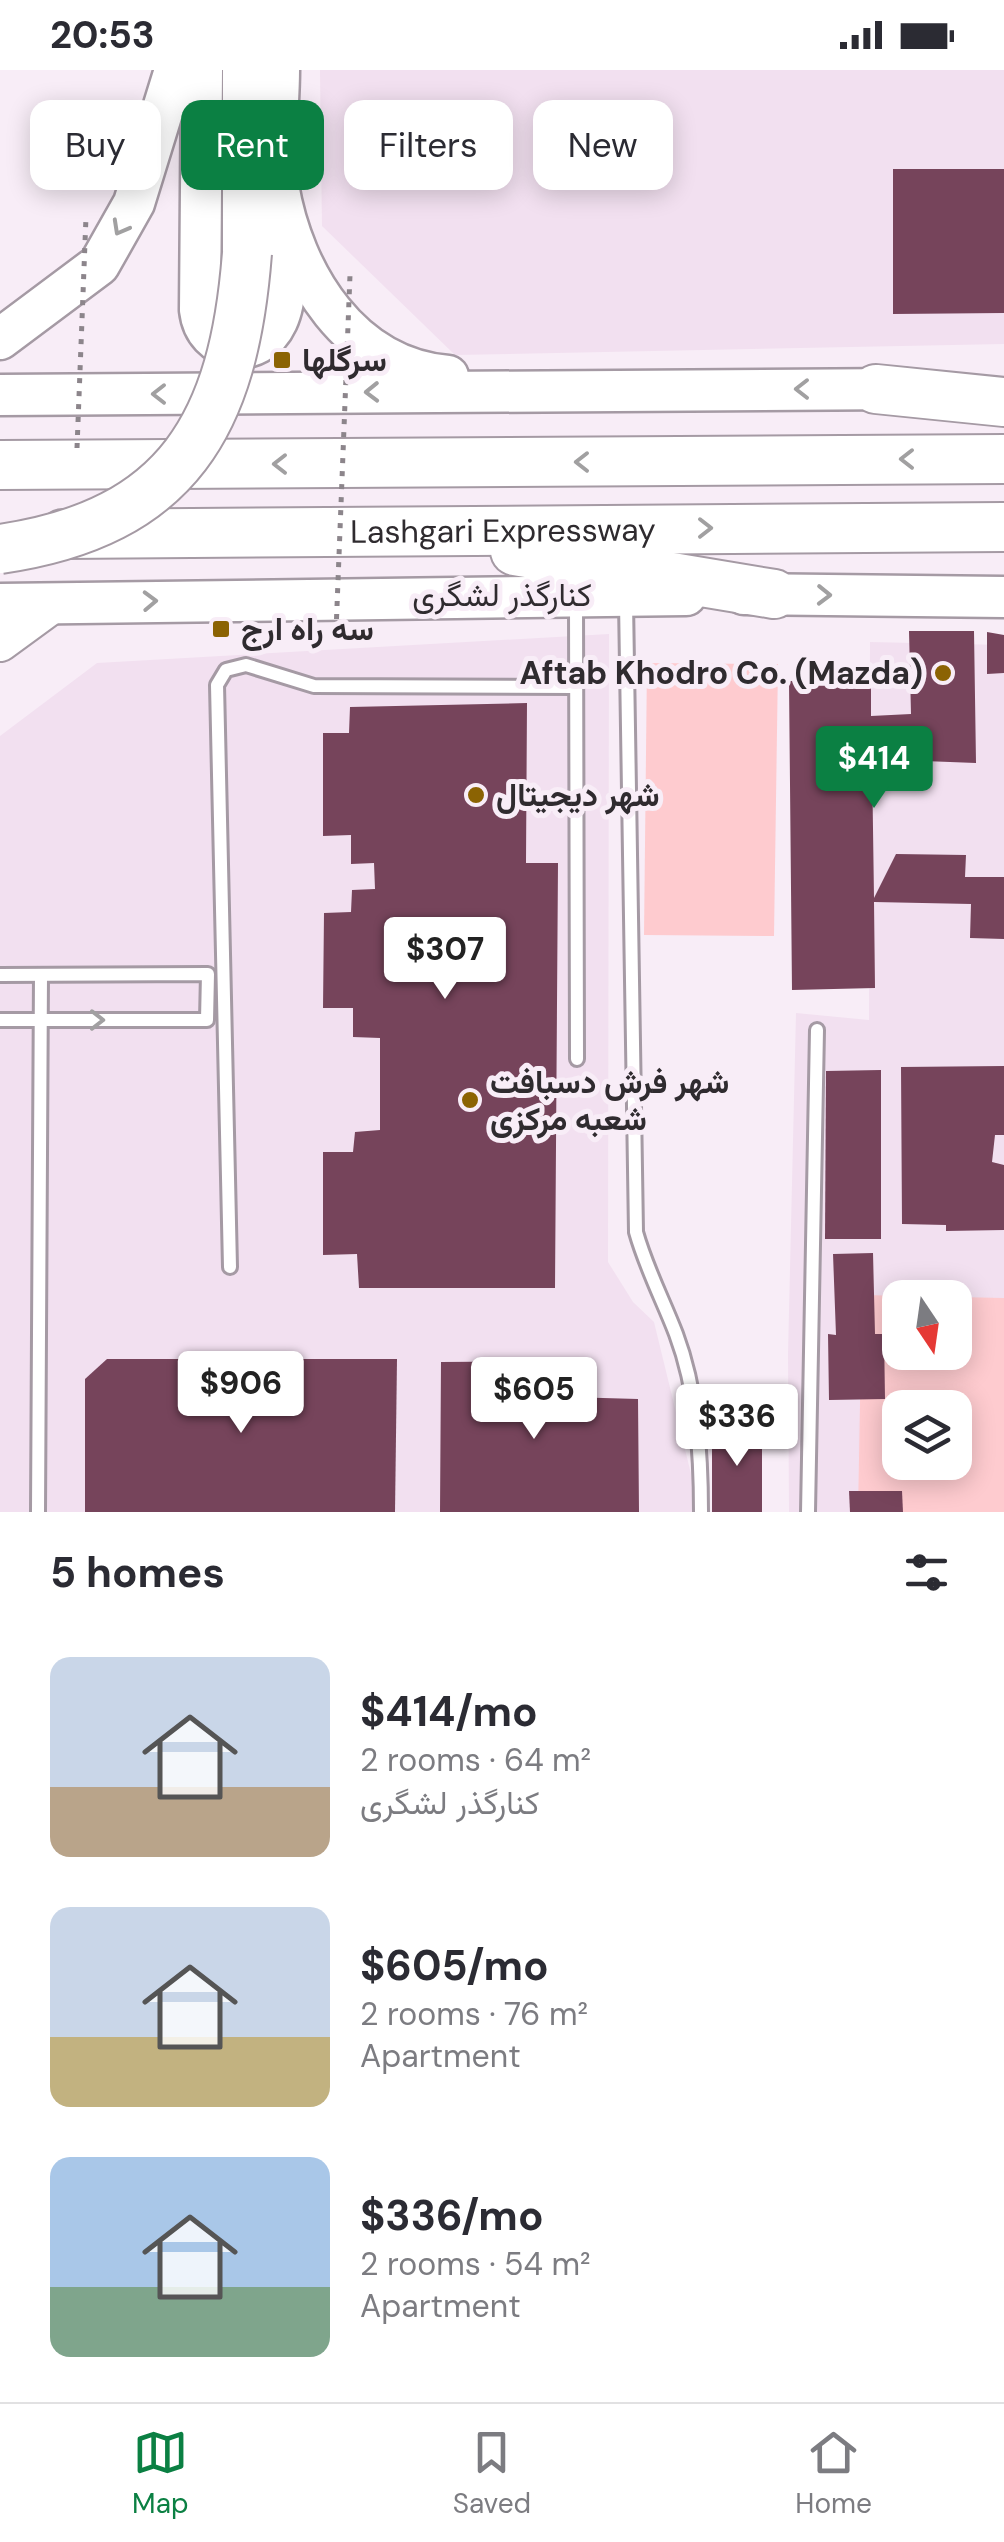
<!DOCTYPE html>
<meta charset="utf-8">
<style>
body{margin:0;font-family:"DM Sans",Vazirmatn,sans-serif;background:#f2f2f3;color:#2b2b33;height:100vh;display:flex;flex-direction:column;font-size:38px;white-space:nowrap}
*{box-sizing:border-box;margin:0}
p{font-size:32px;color:#7c7c81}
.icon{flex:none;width:55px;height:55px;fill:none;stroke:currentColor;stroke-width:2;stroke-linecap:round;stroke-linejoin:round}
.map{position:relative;height:1442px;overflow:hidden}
.side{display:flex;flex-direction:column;background:#fff;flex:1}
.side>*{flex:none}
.hud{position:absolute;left:30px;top:30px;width:945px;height:90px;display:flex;gap:20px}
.needle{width:65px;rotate:167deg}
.fabs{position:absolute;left:882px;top:1210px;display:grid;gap:20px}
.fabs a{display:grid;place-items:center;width:90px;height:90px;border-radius:20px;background:#fff;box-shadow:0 5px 25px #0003;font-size:50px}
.price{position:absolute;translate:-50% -85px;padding:0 22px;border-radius:10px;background:#fff;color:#222;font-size:32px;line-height:65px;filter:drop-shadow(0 2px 5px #0008)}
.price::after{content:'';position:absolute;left:50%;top:60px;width:30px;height:22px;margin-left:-15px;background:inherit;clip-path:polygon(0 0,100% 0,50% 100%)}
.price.current{background:#0b8043;color:#fff}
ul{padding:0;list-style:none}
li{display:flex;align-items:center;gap:30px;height:250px;padding:0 50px}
li span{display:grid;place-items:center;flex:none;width:280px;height:200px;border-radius:20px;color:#555}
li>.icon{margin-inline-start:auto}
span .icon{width:120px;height:120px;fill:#fffc;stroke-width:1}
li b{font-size:42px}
h2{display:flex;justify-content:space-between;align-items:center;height:120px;padding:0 50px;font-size:42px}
.tag{padding:0 35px;border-radius:20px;background:#fff;box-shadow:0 5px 25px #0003;font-size:35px;line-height:90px}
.tag.current{background:#0b8043;color:#fff}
.status{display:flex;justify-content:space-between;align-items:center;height:70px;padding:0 50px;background:#fff;direction:ltr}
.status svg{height:28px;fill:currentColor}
.tabs{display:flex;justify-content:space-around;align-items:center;height:140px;border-top:2px solid #e1e1e2;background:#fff;font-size:28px;color:#7c7c81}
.tabs a{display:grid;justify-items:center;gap:5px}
.tabs .current{color:#0b8043}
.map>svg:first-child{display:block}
</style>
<div class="status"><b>20:53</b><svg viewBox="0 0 49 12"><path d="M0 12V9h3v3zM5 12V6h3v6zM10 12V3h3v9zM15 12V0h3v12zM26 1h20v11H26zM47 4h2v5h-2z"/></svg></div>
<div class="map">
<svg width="1004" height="1442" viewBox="0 0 1004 1442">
<rect width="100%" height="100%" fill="#f8edf7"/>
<g fill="#f2e0f0" fill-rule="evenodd">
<path d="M320 0H1004V274L455 285 322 156Z"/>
<path d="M609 564 608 1192 633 1232 654 1252 692 1408V1442H0V666L97 593Z"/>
<path d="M870 572 1004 575V1442H789L788 1284 796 943 869 950ZM900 1228H955V1282H900ZM900 1338H955V1392H900Z"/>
</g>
<g fill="#fecbcf" fill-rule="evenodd">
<path d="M647 593 778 594 774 866 644 865Z"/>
<path d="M862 1225 1004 1228V1442H858ZM900 1228H955V1282H900ZM900 1338H955V1392H900Z"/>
</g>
<g fill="#76445b">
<path d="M893 99H1004V243L893 244Z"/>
<path d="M909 561H974L976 693 872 689 874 828 896 784 966 785 965 807H1004V869L970 868 971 834 874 832 875 918 792 920 789 611 871 610V646L911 644Z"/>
<path d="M987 562 1004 565V603L987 604Z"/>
<path d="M527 633 526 793H558L555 1218H359L357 1184 323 1185V1082H353L355 1062 380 1060V968L353 967V938H323L324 843 351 842 352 820 375 819 374 793 351 794V765L323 766V663H349L350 637Z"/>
<path d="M1004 996V1065H995L992 1092 1004 1095V1160L946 1161V1155L902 1154 901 997Z"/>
<path d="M881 1000V1169H825L826 1001Z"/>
<path d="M873 1183 875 1264H884L885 1329 829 1330 828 1264 836 1265 833 1184Z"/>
<path d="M107 1289H397L395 1442H85V1309Z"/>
<path d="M570 1291 568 1327 638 1329 639 1442H440L441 1292Z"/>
<path d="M712 1354 762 1357V1442H712Z"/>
<path d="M849 1421H902L903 1442H850Z"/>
</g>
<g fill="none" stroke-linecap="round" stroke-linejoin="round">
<defs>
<g id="lane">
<path d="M576 532 577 989"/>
<path d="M626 532 636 1162C646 1198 663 1230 676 1264 697 1320 701 1383 701 1442"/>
<path d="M0 905 208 904 207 950H0"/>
<path d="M230 1197 217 615 226 600 246 595 314 616 576 617"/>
<path d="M38 1442 41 905"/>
<path d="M808 1442 817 960"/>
</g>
<path id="secondary" d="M0 572 52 534"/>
<g id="primary">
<path d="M202 0 200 240C205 284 258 292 277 251 288 228 286 189 284 164"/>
<path d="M279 0C279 37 273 79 278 115 293 206 351 298 448 306"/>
<path d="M0 269 99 195 134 133 175 0"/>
<path d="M0 325 905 319"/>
<path d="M744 524 1004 527"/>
<path d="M0 534 686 525"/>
</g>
<g id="highway">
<path d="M247 183V0"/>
<path d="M876 319 1004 332"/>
<path d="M0 395 1004 389"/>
<path id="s1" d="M63 464 1004 457"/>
<path d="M515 481 774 524"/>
</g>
</defs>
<use href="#lane" stroke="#a59aa4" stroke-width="18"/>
<use href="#secondary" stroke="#a59aa4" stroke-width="42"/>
<use href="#primary" stroke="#a59aa4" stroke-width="45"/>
<use href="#highway" stroke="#a59aa4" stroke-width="52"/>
<use href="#lane" stroke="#fff" stroke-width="12"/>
<use href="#secondary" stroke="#fff" stroke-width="38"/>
<use href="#primary" stroke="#fff" stroke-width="40"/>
<use href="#highway" stroke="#fff" stroke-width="48"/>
<defs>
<path id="highway-bridge" d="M0 479C179 453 234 353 247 183"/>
</defs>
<use href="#highway-bridge" stroke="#a59aa4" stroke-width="52" stroke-linecap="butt"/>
<g stroke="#8c858b" stroke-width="5" stroke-dasharray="5 8" stroke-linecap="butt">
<path d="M77 378 86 147"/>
<path d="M336 562 350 205"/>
</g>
<use href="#highway-bridge" stroke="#fff" stroke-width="48"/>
</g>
<circle fill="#9d6d7d" cx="606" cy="91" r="10"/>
<defs><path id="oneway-chevron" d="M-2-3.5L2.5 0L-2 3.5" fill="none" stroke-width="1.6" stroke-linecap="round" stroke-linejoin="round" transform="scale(2.5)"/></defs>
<g stroke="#a1a0a1">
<use href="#oneway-chevron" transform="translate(120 158) rotate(119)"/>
<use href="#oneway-chevron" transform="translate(802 319) rotate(180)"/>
<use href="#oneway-chevron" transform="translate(372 322) rotate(179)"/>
<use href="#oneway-chevron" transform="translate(159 324) rotate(180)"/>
<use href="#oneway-chevron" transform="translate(907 389) rotate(180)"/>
<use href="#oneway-chevron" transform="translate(582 392) rotate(180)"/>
<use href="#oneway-chevron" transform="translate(280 394) rotate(180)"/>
<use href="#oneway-chevron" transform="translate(705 458)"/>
<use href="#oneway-chevron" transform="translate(824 525) rotate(1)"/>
<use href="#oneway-chevron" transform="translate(150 531) rotate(-2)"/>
<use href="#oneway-chevron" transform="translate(97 950)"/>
</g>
<g fill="#8b6303" stroke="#f8edf7" stroke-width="4">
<rect x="272" y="280" width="20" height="20" rx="5"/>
<rect x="211" y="549" width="20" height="20" rx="5"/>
<circle cx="943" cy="603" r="10"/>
<circle cx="476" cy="725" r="10"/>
<circle cx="470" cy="1030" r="10"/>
</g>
<g text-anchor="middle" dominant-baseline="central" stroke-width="10" stroke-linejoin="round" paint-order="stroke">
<g font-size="32" font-weight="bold" fill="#2f2b2f" stroke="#f8edf7" text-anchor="start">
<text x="302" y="290">سرگلها</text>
<text x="241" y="559">سه راه ارج</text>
<text x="923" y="603" text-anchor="end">Aftab Khodro Co. (Mazda)</text>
<text x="496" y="725">شهر دیجیتال</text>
<text x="490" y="1012">شهر فرش دسبافت<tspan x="490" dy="37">شعبه مرکزی</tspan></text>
</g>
<g font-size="32" fill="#2f2b2f" stroke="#f8edf7">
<text stroke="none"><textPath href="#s1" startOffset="440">Lashgari Expressway</textPath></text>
<text x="502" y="525">کنارگذر لشگری</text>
</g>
</g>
</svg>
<div class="fabs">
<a><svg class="needle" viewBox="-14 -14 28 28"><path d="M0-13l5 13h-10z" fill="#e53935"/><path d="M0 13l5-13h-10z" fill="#7c7c81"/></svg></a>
<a><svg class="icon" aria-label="layers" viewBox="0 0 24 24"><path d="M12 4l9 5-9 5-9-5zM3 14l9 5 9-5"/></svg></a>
</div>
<b class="price current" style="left:874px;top:741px">$414</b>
<b class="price" style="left:445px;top:932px">$307</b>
<b class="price" style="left:241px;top:1366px">$906</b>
<b class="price" style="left:534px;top:1372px">$605</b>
<b class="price" style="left:737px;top:1399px">$336</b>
<div class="hud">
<a class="tag">Buy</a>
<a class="tag current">Rent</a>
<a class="tag">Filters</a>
<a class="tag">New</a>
</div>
</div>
<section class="side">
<h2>5 homes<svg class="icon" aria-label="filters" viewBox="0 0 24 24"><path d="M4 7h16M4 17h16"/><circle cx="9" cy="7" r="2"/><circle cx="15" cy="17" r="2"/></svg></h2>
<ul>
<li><span style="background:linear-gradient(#c9d6e8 65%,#b9a48a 0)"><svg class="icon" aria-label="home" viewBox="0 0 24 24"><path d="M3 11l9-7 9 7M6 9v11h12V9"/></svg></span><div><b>$414/mo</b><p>2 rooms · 64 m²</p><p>کنارگذر لشگری</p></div></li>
<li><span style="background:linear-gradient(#c9d6e8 65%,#c2b280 0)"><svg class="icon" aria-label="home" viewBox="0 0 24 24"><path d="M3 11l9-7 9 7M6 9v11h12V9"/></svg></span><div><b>$605/mo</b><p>2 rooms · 76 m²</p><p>Apartment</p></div></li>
<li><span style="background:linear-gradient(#a9c7e8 65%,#7fa58c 0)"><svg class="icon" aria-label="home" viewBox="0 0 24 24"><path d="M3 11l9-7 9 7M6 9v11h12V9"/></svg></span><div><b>$336/mo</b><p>2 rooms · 54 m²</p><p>Apartment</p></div></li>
</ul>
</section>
<nav class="tabs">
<a class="current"><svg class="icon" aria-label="map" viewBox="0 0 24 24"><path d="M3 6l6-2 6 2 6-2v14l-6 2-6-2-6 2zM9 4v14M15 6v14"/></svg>Map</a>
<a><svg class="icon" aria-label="saved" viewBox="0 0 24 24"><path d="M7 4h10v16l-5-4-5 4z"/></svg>Saved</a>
<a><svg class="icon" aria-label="home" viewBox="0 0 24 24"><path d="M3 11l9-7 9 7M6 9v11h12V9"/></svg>Home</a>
</nav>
